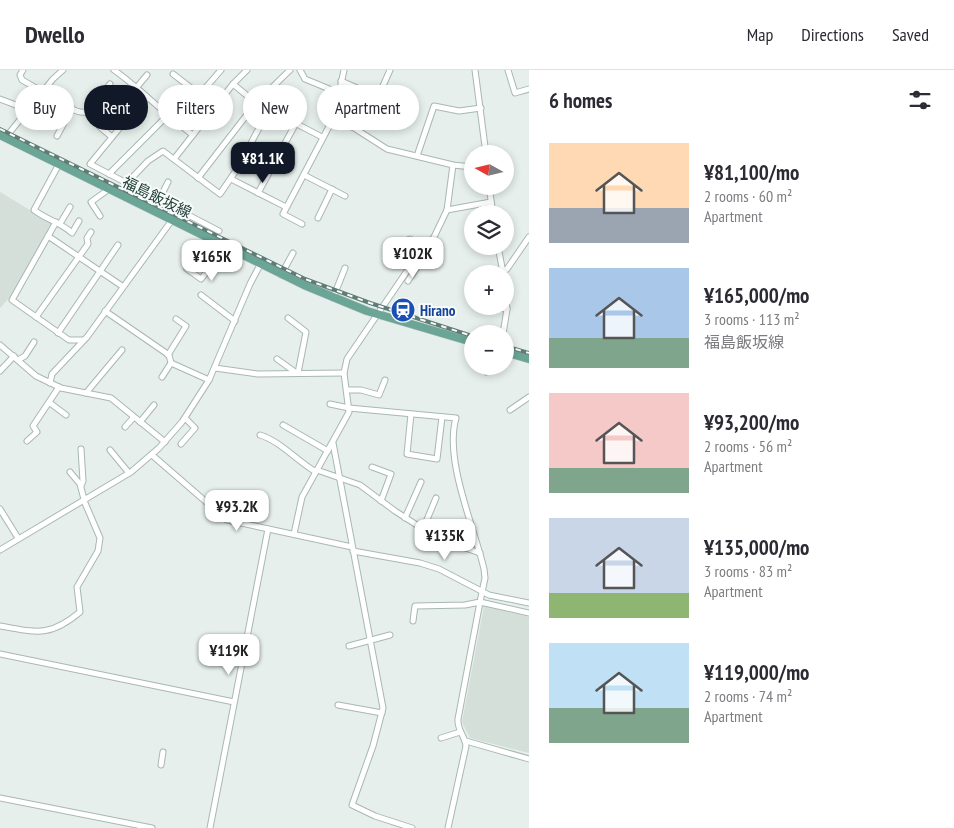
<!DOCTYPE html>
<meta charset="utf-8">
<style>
body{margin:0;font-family:"PT Sans Narrow","Noto Sans JP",sans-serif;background:#f7f7f7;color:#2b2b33;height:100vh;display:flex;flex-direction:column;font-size:19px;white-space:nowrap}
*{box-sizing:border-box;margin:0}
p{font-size:16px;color:#7c7c81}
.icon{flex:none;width:28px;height:28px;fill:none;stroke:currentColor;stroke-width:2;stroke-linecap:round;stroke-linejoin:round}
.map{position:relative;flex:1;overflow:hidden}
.panel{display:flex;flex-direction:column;background:#fff;width:425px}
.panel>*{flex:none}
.banner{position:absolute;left:15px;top:15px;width:439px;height:45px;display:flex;gap:10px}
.needle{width:32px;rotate:278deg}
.buttons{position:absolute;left:464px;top:75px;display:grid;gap:10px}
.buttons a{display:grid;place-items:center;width:50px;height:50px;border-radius:50%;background:#fff;box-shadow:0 2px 8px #0003;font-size:25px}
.price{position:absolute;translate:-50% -42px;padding:0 11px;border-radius:10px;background:#fff;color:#222;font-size:16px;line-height:32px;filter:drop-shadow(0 1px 2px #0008)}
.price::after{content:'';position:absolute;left:50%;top:30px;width:15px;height:11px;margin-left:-8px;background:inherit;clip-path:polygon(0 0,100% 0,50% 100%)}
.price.selected{background:#111827;color:#fff}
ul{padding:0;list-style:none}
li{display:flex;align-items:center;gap:15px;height:125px;padding:0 20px}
li span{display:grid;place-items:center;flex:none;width:140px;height:100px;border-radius:0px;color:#555}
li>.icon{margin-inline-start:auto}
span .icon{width:60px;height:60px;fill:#fffc;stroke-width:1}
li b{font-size:21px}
h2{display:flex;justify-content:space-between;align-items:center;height:60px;padding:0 20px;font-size:21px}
.tag{padding:0 18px;border-radius:22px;background:#fff;box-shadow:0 2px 8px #0003;font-size:18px;line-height:45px}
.tag.selected{background:#111827;color:#fff}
header{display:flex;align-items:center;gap:30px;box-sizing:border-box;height:70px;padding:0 25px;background:#fff;border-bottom:1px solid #e1e1e2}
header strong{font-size:24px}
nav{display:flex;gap:28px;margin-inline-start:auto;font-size:18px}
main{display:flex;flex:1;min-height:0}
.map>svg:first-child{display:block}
</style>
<header>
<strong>Dwello</strong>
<nav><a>Map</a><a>Directions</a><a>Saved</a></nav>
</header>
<main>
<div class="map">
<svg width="529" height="758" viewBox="0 0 529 758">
<rect width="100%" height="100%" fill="#e6efeb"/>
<g fill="#d4dfda">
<path d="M0 122 53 154 10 227 0 238Z"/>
<path d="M484 536 529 547V683L470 668 462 652Z"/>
</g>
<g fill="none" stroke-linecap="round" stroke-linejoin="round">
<defs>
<g id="street">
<path d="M23 0 20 5 22 10 43 22"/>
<path d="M114 0C142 20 165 45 193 65"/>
<path d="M300 0 305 9 339 23"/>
<path d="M475 0 486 84"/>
<path d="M508 0 515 23 529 19"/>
<path d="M173 4 199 24"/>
<path d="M341 11 378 27 390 0"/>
<path d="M233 14 256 33 322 67"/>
<path d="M137 17 147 5"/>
<path d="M44 21C54 28 74 45 87 42L110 14"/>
<path d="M146 26 90 94 219 161"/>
<path d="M0 29 29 40"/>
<path d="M332 50 354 58 387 79 453 95 472 97"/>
<path d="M181 56 194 31 221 0"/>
<path d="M100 57 112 67"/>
<path d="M57 66 72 38"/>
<path d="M6 67 53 9 63 0"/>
<path d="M417 86 434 36 459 41 481 38"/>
<path d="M174 89 233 14 247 0"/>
<path d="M59 94 34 140C47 150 60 152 72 163L79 151"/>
<path d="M109 104 167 46"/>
<path d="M304 105 345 126"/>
<path d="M198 108 256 33 290 0"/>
<path d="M231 109 286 137"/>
<path d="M127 113 148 91 163 81 220 124 239 96 269 39"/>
<path d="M489 116 493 144"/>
<path d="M258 123 296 53"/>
<path d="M159 130 168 112"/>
<path d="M447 140 491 132"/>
<path d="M100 146 91 132 109 119"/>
<path d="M318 148 332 119"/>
<path d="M56 152 12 230 69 270H84"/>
<path d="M61 152 70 137"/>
<path d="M302 154 283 144 334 47 344 0"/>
<path d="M48 166 122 216"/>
<path d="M395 175 410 169 426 178 424 186 408 211"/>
<path d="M498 176 503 203"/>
<path d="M187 199 201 209 227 177"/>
<path d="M502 202 507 199 529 167"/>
<path d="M281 205 293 183"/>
<path d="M201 225 235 251"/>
<path d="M333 228 345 198"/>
<path d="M489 237 507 239"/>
<path d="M105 241 169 285 171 293 209 310"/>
<path d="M36 247 88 174 87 168 91 162"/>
<path d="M288 248 306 262 298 303"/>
<path d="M58 263 118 175"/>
<path d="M503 264 507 239 505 221"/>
<path d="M0 275 36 306 61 318 111 328 165 372"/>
<path d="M168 285 186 256 176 249"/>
<path d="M277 289 295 302"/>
<path d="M18 290 25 286 34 272"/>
<path d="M215 298 258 304 344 303"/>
<path d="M0 301 14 286"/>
<path d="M486 302 489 296"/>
<path d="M162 307 171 293"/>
<path d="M50 313 52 304 87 267 172 150"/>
<path d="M347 320H361L379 325 385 310"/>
<path d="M86 323 122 280"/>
<path d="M50 333 66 345"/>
<path d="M330 334 349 338 456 348C444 390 474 456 484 499L485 508 480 532 465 535 415 536 413 551"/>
<path d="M510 340 529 327"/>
<path d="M411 344 407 384 437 389 442 347"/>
<path d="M140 352 154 335"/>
<path d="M283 355 328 381"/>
<path d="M125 357 134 347"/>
<path d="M260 365C280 371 297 391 316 402"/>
<path d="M27 371 37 362 33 356 59 317"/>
<path d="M333 373 383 638 373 676 352 735 375 746 412 758"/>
<path d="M181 374 195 358 185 348"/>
<path d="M110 380 129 403"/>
<path d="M152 385 227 450 352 477"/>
<path d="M372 397 391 404 381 431"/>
<path d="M317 400 360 415 395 441 423 459 436 428"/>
<path d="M81 416 83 411 81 379"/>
<path d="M0 439 18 468"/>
<path d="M405 448 421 412"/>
<path d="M423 459 448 472 480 483"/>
<path d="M294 464 302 427 349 342 344 303 347 289 407 201 434 167 447 140 453 95"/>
<path d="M0 480 131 402 159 378 182 352 209 310 250 214 260 195"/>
<path d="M353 481 420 493 439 499 489 525 529 533"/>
<path d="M0 556C36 562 49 568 80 542L77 517 98 481 100 468 85 433 80 414 70 402"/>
<path d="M349 576 390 565"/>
<path d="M0 584 234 632"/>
<path d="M338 635 382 643"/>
<path d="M441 668 460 662"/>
<path d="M466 671 529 689"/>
<path d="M161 695 163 682"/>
<path d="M0 728 152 758"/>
<path d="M210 758 268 459"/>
<path d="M448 758 466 676C465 666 457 660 458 649L480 532 529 543"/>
</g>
<g id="primary">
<path d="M0 65 304 215 367 241 472 272"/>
<path d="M505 282 529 289"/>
</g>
</defs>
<use href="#street" stroke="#a8b8b2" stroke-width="7"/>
<use href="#primary" stroke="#c2cac8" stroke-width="9"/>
<use href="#street" stroke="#fff" stroke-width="5"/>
<use href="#primary" stroke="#6aa596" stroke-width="8"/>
<defs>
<g id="rail">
<path d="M0 59 305 209 370 233 472 266"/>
<path d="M505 276 529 283"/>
</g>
</defs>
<use href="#rail" stroke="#5f7d75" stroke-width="4"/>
<use href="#rail" stroke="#f7fbf9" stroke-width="2" stroke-dasharray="5.5" stroke-linecap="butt"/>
</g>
<defs>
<symbol id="station-disc" viewBox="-11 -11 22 22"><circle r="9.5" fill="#1a4fb4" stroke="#f7fbf9"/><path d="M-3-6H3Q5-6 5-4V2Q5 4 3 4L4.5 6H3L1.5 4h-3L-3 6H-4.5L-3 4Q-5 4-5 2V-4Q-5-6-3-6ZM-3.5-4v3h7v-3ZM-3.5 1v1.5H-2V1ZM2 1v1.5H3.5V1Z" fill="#fff"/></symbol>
</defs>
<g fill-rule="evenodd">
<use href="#station-disc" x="389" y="226" width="28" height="28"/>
</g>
<g text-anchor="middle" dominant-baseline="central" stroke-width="4" stroke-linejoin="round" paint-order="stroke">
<g font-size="15" fill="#24423a" stroke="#f7fbf9">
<text transform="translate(157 127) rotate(26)">福島飯坂線</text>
</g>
<g font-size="15" font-weight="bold" fill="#164399" stroke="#f7fbf9" text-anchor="start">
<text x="420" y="240">Hirano</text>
</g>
</g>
</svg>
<div class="buttons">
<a><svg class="needle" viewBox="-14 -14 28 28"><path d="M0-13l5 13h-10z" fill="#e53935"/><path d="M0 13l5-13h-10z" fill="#7c7c81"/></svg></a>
<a><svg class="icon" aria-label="layers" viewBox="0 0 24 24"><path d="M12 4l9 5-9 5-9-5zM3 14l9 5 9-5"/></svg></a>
<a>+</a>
<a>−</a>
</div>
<b class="price selected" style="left:263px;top:114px">¥81.1K</b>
<b class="price" style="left:413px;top:209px">¥102K</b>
<b class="price" style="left:212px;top:212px">¥165K</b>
<b class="price" style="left:237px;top:462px">¥93.2K</b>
<b class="price" style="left:445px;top:491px">¥135K</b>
<b class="price" style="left:229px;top:606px">¥119K</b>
<div class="banner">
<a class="tag">Buy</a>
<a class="tag selected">Rent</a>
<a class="tag">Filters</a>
<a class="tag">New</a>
<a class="tag">Apartment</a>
</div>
</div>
<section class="panel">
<h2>6 homes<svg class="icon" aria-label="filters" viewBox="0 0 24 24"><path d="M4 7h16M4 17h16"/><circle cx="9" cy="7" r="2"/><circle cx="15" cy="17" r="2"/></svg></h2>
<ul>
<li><span style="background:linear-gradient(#ffd9b3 65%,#9aa5b1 0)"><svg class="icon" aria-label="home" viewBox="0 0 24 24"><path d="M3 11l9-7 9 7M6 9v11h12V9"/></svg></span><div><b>¥81,100/mo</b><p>2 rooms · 60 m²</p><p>Apartment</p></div></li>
<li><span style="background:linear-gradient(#a9c7e8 70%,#7fa58c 0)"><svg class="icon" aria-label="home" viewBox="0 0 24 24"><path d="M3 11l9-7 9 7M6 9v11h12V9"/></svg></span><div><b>¥165,000/mo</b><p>3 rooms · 113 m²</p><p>福島飯坂線</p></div></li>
<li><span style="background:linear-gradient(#f6c9c9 75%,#7fa58c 0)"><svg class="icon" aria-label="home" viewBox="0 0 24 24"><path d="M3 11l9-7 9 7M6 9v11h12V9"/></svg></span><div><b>¥93,200/mo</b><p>2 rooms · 56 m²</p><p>Apartment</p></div></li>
<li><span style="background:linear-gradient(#c9d6e8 75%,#8fb573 0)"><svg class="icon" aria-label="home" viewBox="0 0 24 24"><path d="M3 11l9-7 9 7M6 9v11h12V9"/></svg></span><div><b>¥135,000/mo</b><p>3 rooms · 83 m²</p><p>Apartment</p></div></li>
<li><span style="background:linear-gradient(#bfe0f5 65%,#7fa58c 0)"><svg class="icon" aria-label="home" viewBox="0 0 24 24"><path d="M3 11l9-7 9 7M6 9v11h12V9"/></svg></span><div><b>¥119,000/mo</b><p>2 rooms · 74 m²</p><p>Apartment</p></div></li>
</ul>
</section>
</main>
